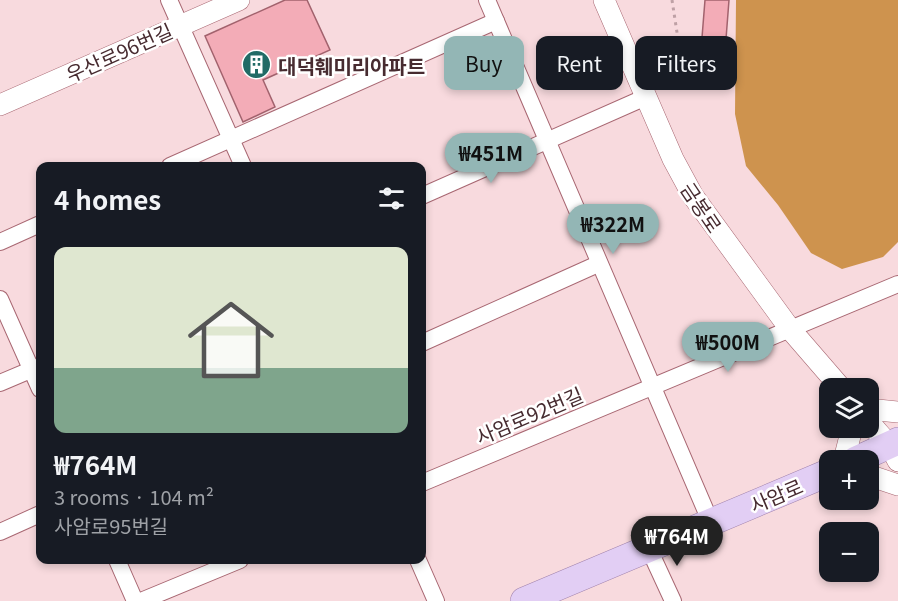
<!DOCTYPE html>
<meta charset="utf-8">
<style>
body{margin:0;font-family:Georgia,"Noto Sans KR",serif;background:#20242c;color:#f1f3f6;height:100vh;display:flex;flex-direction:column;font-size:22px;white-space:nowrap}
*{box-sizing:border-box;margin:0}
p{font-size:20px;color:#9ea1a6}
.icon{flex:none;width:33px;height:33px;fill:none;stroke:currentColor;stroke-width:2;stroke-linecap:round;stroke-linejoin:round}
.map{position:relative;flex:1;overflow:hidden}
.panel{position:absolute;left:36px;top:162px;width:390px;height:402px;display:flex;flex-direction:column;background:#171b24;border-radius:12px;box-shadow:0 3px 9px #0003}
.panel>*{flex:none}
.top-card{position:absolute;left:444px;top:36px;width:363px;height:54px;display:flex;gap:12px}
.tools{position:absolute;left:819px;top:378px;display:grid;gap:12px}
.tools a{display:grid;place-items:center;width:60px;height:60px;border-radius:12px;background:#171b24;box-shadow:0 3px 9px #0003;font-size:30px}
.price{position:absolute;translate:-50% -51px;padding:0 14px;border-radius:21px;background:#93b6b5;color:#111;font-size:20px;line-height:39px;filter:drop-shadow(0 2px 3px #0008)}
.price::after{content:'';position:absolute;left:50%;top:36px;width:18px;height:14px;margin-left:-9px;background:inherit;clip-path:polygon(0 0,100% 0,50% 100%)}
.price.on{background:#222;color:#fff}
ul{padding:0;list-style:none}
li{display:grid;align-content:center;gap:12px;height:318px;padding:0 18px}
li+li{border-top:2px solid #363941}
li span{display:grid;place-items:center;height:186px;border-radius:12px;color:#555}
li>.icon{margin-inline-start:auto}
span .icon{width:108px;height:108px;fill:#fffc;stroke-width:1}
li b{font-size:26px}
h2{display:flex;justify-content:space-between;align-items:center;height:72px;padding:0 18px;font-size:26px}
.tag{padding:0 21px;border-radius:12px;background:#171b24;box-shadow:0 3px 9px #0003;font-size:21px;line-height:54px}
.tag.on{background:#93b6b5;color:#111}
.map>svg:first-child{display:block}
</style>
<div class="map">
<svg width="898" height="601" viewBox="0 0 898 601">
<rect width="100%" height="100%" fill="#f8dade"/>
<path fill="#ce934e" d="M736 0H898V242L883 257 842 269 811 253 778 205 746 166 735 114Z"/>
<g fill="#f3acb7" stroke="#a2626d" stroke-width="1.5">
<path d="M285 0H307L330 50 263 80 275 107 243 122 205 36Z"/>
<path d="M705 0H729L725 52 701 50Z"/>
</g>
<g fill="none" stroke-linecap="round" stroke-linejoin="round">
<defs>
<g id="minor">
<path d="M169 0 243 166"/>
<path d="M487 0 711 523"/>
<path d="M170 166 496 21"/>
<path d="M422 196 646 97"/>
<path d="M0 242 40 224"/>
<path d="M0 299 40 389"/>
<path d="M422 343 598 264"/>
<path d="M0 383 40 366"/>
<path d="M422 483 898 284"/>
<path d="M0 532 40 514"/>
<path d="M649 549 673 601"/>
<path d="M117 560 135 601"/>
<path d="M418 560 436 601"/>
<path d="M141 601 240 560"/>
</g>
<g id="tertiary">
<path d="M604 0 673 159 693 196 790 329 841 388"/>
<path d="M0 105 239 0"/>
<path d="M868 409 898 412"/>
<path d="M868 421 890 446 898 461"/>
<path d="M844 460 852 428"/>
<path d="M868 475 898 485"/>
</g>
<g id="primary">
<path d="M856 460 898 441"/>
<path d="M524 601 830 472"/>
</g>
</defs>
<use href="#minor" stroke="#a86772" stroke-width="18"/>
<use href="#tertiary" stroke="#a86772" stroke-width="22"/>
<use href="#primary" stroke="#9f80ab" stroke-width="28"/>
<path stroke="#bea0a5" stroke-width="3" stroke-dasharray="3 4.5" stroke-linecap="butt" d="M672 0 682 65"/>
<use href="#minor" stroke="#fff" stroke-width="16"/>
<use href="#tertiary" stroke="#fff" stroke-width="21"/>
<use href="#primary" stroke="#e2cef4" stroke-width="27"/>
</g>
<defs>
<symbol id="building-disc" viewBox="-11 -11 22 22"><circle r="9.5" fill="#216b66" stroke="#fff"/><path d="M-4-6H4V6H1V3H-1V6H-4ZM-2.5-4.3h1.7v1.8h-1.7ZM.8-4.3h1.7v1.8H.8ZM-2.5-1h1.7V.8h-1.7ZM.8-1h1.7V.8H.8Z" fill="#fff"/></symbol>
</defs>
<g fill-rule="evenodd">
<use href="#building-disc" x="240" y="48" width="33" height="33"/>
</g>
<g text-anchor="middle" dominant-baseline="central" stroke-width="5" stroke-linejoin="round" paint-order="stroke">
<g font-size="20" fill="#472b30" stroke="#fff">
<text transform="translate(119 52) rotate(-24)">우산로96번길</text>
<text transform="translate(702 207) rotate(56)">금봉로</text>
<text transform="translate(529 415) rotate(-23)">사암로92번길</text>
<text transform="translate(776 495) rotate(-23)">사암로</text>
</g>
<g font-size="20" font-weight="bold" fill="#472b30" stroke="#fff" text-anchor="start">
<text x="278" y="65">대덕훼미리아파트</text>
</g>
</g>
</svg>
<div class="tools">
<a><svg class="icon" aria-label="layers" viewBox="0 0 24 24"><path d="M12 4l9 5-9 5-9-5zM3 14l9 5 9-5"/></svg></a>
<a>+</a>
<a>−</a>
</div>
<b class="price" style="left:491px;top:184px">₩451M</b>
<b class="price" style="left:613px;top:255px">₩322M</b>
<b class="price" style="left:728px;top:373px">₩500M</b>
<b class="price on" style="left:677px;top:567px">₩764M</b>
<div class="top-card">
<a class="tag on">Buy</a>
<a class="tag">Rent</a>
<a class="tag">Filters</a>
</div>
<section class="panel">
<h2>4 homes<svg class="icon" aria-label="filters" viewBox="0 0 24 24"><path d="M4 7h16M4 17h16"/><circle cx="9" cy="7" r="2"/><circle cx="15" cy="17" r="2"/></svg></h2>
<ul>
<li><span style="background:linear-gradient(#dfe7d0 65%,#7fa58c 0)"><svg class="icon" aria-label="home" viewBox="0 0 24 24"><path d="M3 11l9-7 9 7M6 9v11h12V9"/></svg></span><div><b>₩764M</b><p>3 rooms · 104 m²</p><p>사암로95번길</p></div></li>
</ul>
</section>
</div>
